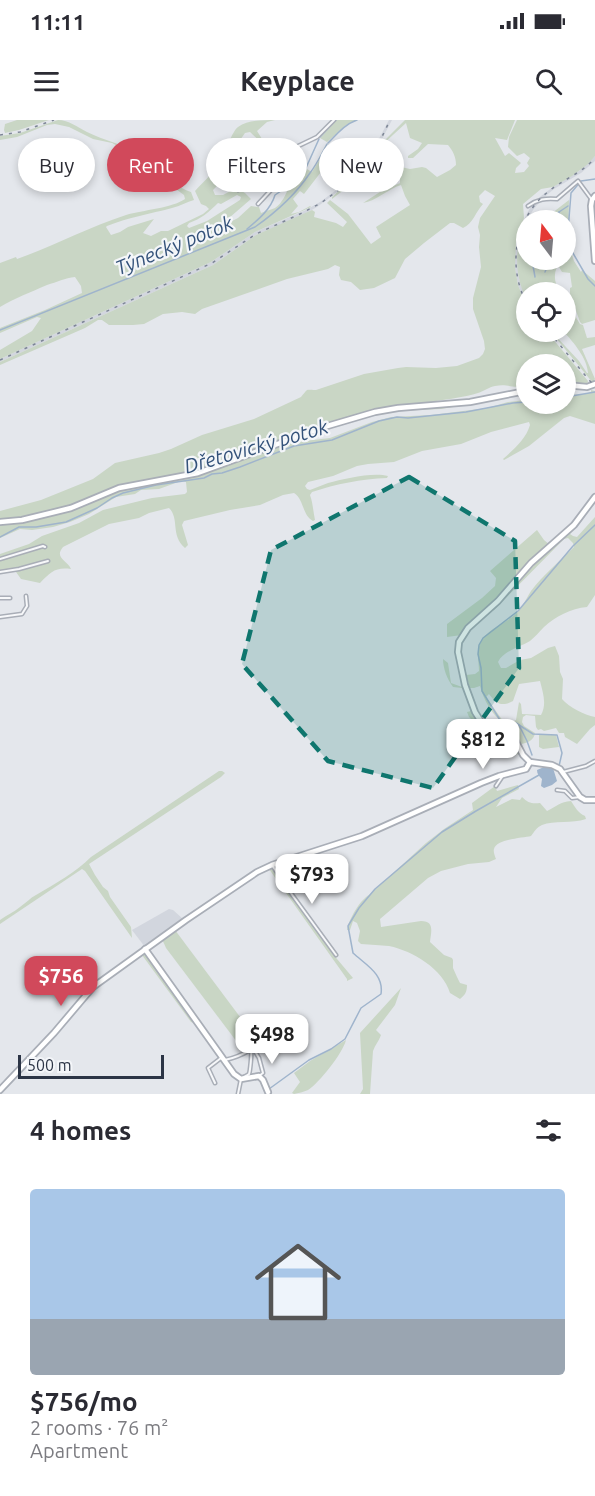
<!DOCTYPE html>
<meta charset="utf-8">
<style>
body{margin:0;font-family:Ubuntu,sans-serif;background:#f7f7f7;color:#2b2b33;height:100vh;display:flex;flex-direction:column;font-size:22px;white-space:nowrap}
*{box-sizing:border-box;margin:0}
p{font-size:20px;color:#7c7c81}
.icon{flex:none;width:33px;height:33px;fill:none;stroke:currentColor;stroke-width:2;stroke-linecap:round;stroke-linejoin:round}
.map{position:relative;height:974px;overflow:hidden}
.panel{display:flex;flex-direction:column;background:#fff;flex:1}
.panel>*{flex:none}
.top-card{position:absolute;left:18px;top:18px;width:560px;height:54px;display:flex;gap:12px}
.needle{width:39px;rotate:344deg}
.fabs{position:absolute;left:516px;top:90px;display:grid;gap:12px}
.fabs a{display:grid;place-items:center;width:60px;height:60px;border-radius:50%;background:#fff;box-shadow:0 3px 9px #0003;font-size:30px}
.scale{position:absolute;left:18px;bottom:15px;width:146px;box-sizing:border-box;padding-left:6px;border:3px solid #2b3445;border-top:0;font-size:16px;line-height:21px;white-space:nowrap;color:#2b3445;-webkit-text-stroke:4px #f4f6f9;paint-order:stroke}
.price{position:absolute;translate:-50% -51px;padding:0 14px;border-radius:12px;background:#fff;color:#222;font-size:20px;line-height:39px;filter:drop-shadow(0 2px 3px #0008)}
.price::after{content:'';position:absolute;left:50%;top:36px;width:18px;height:14px;margin-left:-9px;background:inherit;clip-path:polygon(0 0,100% 0,50% 100%)}
.price.selected{background:#d1495b;color:#fff}
ul{padding:0;list-style:none}
li{display:grid;align-content:center;gap:12px;height:318px;padding:0 30px}
li+li{border-top:2px solid #e1e1e2}
li span{display:grid;place-items:center;height:186px;border-radius:6px;color:#555}
li>.icon{margin-inline-start:auto}
span .icon{width:108px;height:108px;fill:#fffc;stroke-width:1}
li b{font-size:26px}
h2{display:flex;justify-content:space-between;align-items:center;height:72px;padding:0 30px;font-size:26px}
.pill{padding:0 21px;border-radius:27px;background:#fff;box-shadow:0 3px 9px #0003;font-size:21px;line-height:54px}
.pill.selected{background:#d1495b;color:#fff}
.status{display:flex;justify-content:space-between;align-items:center;height:42px;padding:0 30px;background:#fff;direction:ltr}
.status svg{height:16px;fill:currentColor}
header{display:flex;justify-content:space-between;align-items:center;height:78px;padding:0 30px;background:#fff;font-size:27px;font-weight:700}
.map>svg:first-child{display:block}
</style>
<div class="status"><b>11:11</b><svg viewBox="0 0 49 12"><path d="M0 12V9h3v3zM5 12V6h3v6zM10 12V3h3v9zM15 12V0h3v12zM26 1h20v11H26zM47 4h2v5h-2z"/></svg></div>
<header><svg class="icon" aria-label="menu" viewBox="0 0 24 24"><path d="M4 6h16M4 12h16M4 18h16"/></svg>Keyplace<svg class="icon" aria-label="search" viewBox="0 0 24 24"><circle cx="10" cy="10" r="6"/><path d="M15 15l6 6"/></svg></header>
<div class="map">
<svg width="595" height="974" viewBox="0 0 595 974">
<rect width="100%" height="100%" fill="#e4e7ec"/>
<g fill="#d2d6de">
<path d="M389 0H392L381 21 363 47 340 70 317 87 299 97 256 115 213 145 0 242V239L211 142 255 112 306 90 320 82 339 68 365 40 375 26Z"/>
<path d="M595 36V41L581 53 554 69 543 78 533 90 524 106 519 122 517 139 519 158 526 179V185L518 165 514 144 516 122 521 105 530 88 541 76 553 67 579 51Z"/>
<path d="M169 789 173 790 183 799 145 827 132 810Z"/>
</g>
<g fill="#c9d6c5" fill-rule="evenodd">
<path d="M17 0H49L19 10 5 13 4 10 5 4Z"/>
<path d="M58 0C69 0 77 7 87 12 105 21 121 23 138 34 158 47 168 64 191 72L194 80C187 82 180 86 172 88 150 94 129 97 107 106L106 107 111 115 120 112 128 107 154 99 143 113 151 116 161 111H168L203 94 209 89 206 86 201 84 195 71C204 61 214 53 220 41 225 33 232 11 238 7 248 0 262 0 275 0L267 2 257 11 269 30 250 12 245 13 238 23 247 29V33L235 48 230 61 224 63H220L213 70 215 75H223L236 68 245 73 251 79 229 98 232 101 238 98 251 86 259 87 261 93C265 91 271 90 275 88 290 78 288 54 305 48L312 52 329 24 335 30 321 52 304 74 300 71 293 79 298 86 291 94 299 92 310 86 311 87 255 112 211 142 0 239V230L32 211 41 198 37 197 0 213V208L45 190 82 173 81 166 75 157C65 158 57 162 47 165 31 172 15 178 0 187V143L16 137 17 139C54 126 89 107 126 95 143 90 172 88 185 79L184 75 162 59 154 50 133 34 112 23 93 19 69 7 55 4 47 5 17 17 0 20V16L20 13ZM237 75 241 77 240 80 207 101 189 108 187 106 189 103C201 99 209 92 218 83L221 84Z"/>
<path d="M337 0H357L345 6 327 22 320 18Z"/>
<path d="M405 0H515L507 20 495 18 505 36 509 33 521 43 516 48 515 53 524 52 529 46 527 43 530 38 524 33 517 36 508 27 509 17 517 0H595V36L588 44 572 56 553 67 541 69 523 84 524 98 516 122 515 148 518 165 526 185V212H547L588 261 587 264 583 265 566 263V244H526V265C513 270 509 263 495 266 489 267 484 271 478 273 465 277 449 279 436 281L435 283 374 291 200 349 118 366 71 387 23 398 0 401V391L41 380 93 359 115 343 159 333 171 329 202 315 254 299 301 277C309 268 304 270 316 270L364 254 398 248 406 247 436 248 457 246 479 238 483 234 485 229 484 221 473 189V178L481 147 479 127 480 115 478 107 480 98 495 76 485 70 479 76 480 82 483 84C476 91 473 104 463 108L454 103H450L424 123 405 139 395 158 374 168 360 170 351 162 341 160 339 155 340 147 335 145 328 149 287 159 202 189 195 194 182 192 163 194 144 204 133 205H109L102 200H98L85 208 0 245V242L213 145 256 115 312 90 315 92 314 97 336 103 343 107 347 102 327 83 330 80 348 94 371 124 381 117 376 107 410 85 405 76 401 65C388 69 376 81 363 83L380 72 400 63V59L390 53 379 59 386 52 383 49 376 48 348 70 345 69 332 79V77L356 55 382 23ZM406 3 410 18 422 23 418 29 408 36V38H413L428 24 448 25C453 31 456 37 456 45L450 50 437 57 426 48 422 47 410 49 374 41 372 38 382 25Z"/>
<path d="M569 80 568 123 574 141 581 152 582 150 595 161V200L582 204 580 202 570 174V168L572 167 570 153 562 152 559 147H557C553 156 555 164 560 172H526V179C516 157 514 134 522 111L526 110V140H566V100H543Z"/>
<path d="M566 181 580 204 583 205 587 218 595 217V225L582 229 595 259 593 263 551 212H552L579 241 587 253H588C587 238 574 223 564 212H566Z"/>
<path d="M591 270 595 271V304L570 296 564 298 529 326 504 340 503 339C514 329 526 319 530 305L529 302 491 312 461 324 422 331 394 342 368 344 357 346 333 356 308 362 305 366 307 369 310 370C316 368 322 365 328 363 344 359 372 352 388 356L387 358C361 359 336 364 312 372L310 375C313 383 313 391 315 400L313 401C302 395 304 379 294 373L283 375 260 385 230 390 184 401 182 405 188 425 185 428C170 415 180 399 169 388L149 393 139 398 109 404 63 427C54 438 67 440 71 449 55 447 51 452 40 463L21 459 16 452 9 450H0V434L29 424 42 416 79 403 103 390 152 378 185 374 187 372 186 362 181 361 159 369 141 370 135 374 116 377 89 394 70 402 53 407 32 410 20 409 0 418V404L23 402 54 395 84 385 115 371 184 357 325 308 375 294 398 290 477 283 441 289 397 291 372 295 324 310 319 316 298 320 296 322 330 318 372 302 391 297 431 295 487 288 508 282 526 280V284H566V275L585 274 591 272Z"/>
<path d="M586 393 570 414 573 416 577 417 595 397V475L587 487C571 488 555 497 544 507 539 512 535 517 530 521 520 527 503 531 498 542L501 548H506L520 540 531 538 548 528 555 526 559 536 560 552 563 559 562 579C569 587 584 595 595 597V605L590 609 577 624 565 617 564 613H559L556 608 544 611 541 609 538 610 536 607 535 596 526 595 523 597 522 602 524 606 535 613C534 620 528 623 521 624L508 612 502 609 504 604C493 596 483 579 480 566L474 568H470L466 555 475 554 479 551C479 542 476 533 480 524 486 510 501 505 512 497 522 490 525 480 531 471 543 455 560 441 574 427L573 423 568 418 564 419 493 491 496 486 552 426 566 414ZM540 561C543 573 547 584 541 595L522 594 521 584 519 582 516 600 512 602 503 601 486 577 489 574C496 584 502 587 513 581L519 564Z"/>
<path d="M537 410 544 420 550 425 498 481 462 515 447 517V504L482 478 495 466 496 458 490 451Z"/>
<path d="M443 539 448 543 451 563 462 567 463 566 458 541 475 592 486 605 513 616 521 635 516 634 511 619 505 618 500 622 495 623 469 597 467 592 471 591 464 570 462 568 453 567C447 559 443 548 443 539Z"/>
<path d="M539 615H556L559 627 543 629 539 627Z"/>
<path d="M219 651H222L225 653 221 657 89 744 95 755 103 767 108 771 110 777 131 807 132 818 85 751 82 749 0 804V800C7 795 14 792 20 787 26 783 30 778 36 775 55 764 76 752 91 737Z"/>
<path d="M518 665 519 669 502 678 496 687 512 679 520 680 522 677C528 683 532 684 540 683L547 691C557 686 560 682 571 681 575 687 578 693 585 696L586 699C572 704 554 700 542 705 537 707 534 712 531 716 523 718 496 719 494 729 493 731 495 737 496 739L489 742 468 744 441 751 428 758 380 799 381 807 421 801C435 801 431 812 430 822L444 835 452 838 453 840V848L457 857 460 863 467 865C467 872 465 875 460 879L450 873C443 849 413 831 389 826 380 825 371 825 361 824L358 821 360 811 357 803 353 801 350 810H347C349 799 360 780 369 775L426 723 444 709 473 690 472 683 495 666 497 671Z"/>
<path d="M272 747 332 833 353 858 347 861V859L269 749Z"/>
<path d="M175 810 255 917 240 926 166 828 162 819Z"/>
<path d="M144 833 197 904 191 902 142 835Z"/>
<path d="M401 868 395 885 376 910 381 915C379 921 375 925 373 931L370 974H360L363 969 360 913Z"/>
<path d="M346 920C343 933 319 963 308 970 304 972 298 973 294 974L292 973 300 962 294 953 310 941Z"/>
</g>
<path fill="#9fb4cc" d="M544 647H548L553 648 557 661 552 665 544 668 541 666 542 659C539 656 537 654 537 650Z"/>
<g fill="none" stroke-linecap="round" stroke-linejoin="round">
<g stroke="#9fb4cc" stroke-width="1.5">
<path d="M320 17 336 0"/>
<path d="M328 23C337 14 345 4 357 0"/>
<path d="M595 59 581 61 571 73 568 111V121L570 128 588 159 595 166"/>
<path d="M559 92V100"/>
<path d="M547 100 568 86"/>
<path d="M247 109C258 100 271 89 275 75L290 65 297 55 305 50 319 19"/>
<path d="M532 140 535 157"/>
<path d="M545 152 550 140"/>
<path d="M0 210 255 107C275 93 296 74 310 53 317 44 322 33 327 24"/>
<path d="M566 277 595 272"/>
<path d="M0 417 19 407H36L66 402 97 388 112 378 123 373 156 365 204 358 212 354 222 353 240 347 294 326 332 320 379 301 397 297 408 298 466 292 513 283 526 282"/>
<path d="M519 605 527 621 532 635"/>
<path d="M559 646 562 633 557 615 533 614 516 603H504L500 600 482 571 481 548 478 534 479 525 483 518 518 491 573 426 595 405"/>
<path d="M269 969 309 940 331 929 345 919 361 888 381 874C384 854 366 845 353 833L348 806 359 788 375 769 442 712 476 691 539 655"/>
</g>
<defs>
<g id="street">
<path d="M238 70 265 48 290 30 317 17 334 0"/>
<path d="M258 84 272 69 292 45 297 27"/>
<path d="M528 86C538 79 546 78 557 79L578 61 592 80"/>
<path d="M0 439 43 426 45 427"/>
<path d="M0 452 19 449 48 441"/>
<path d="M0 478H10"/>
<path d="M0 497 22 494 27 486 26 476"/>
<path d="M563 652 586 646 595 641"/>
<path d="M496 666 502 657"/>
<path d="M557 670 565 671 572 678 580 677"/>
<path d="M272 745 293 776 336 835"/>
<path d="M253 928 259 938 263 953 259 956"/>
<path d="M225 940C245 936 260 924 276 912"/>
<path d="M215 963 208 948 221 938"/>
<path d="M238 974 241 959C243 957 247 956 249 954 250 952 252 933 251 930"/>
</g>
<g id="secondary">
<path d="M595 76 592 80 591 86 595 141"/>
<path d="M566 265 587 267 595 264"/>
<path d="M595 377 574 405 531 443 498 481 468 508 459 522 458 532 465 565 475 592 480 600 493 610 507 613 513 616 523 635 530 642 552 645 560 649 580 677 585 680H595"/>
<path d="M0 402 22 400 71 388 119 368 198 353 324 307 375 292 398 288 470 282 526 271"/>
<path d="M145 829 234 954 241 959 259 956 263 960 268 972"/>
<path d="M0 970 54 913 93 867 186 800 257 752 272 745 362 716 481 663 499 656 526 649 530 642"/>
</g>
</defs>
<use href="#street" stroke="#a9aeb7" stroke-width="5"/>
<use href="#secondary" stroke="#a9aeb7" stroke-width="8"/>
<use href="#street" stroke="#f7f8fa" stroke-width="2"/>
<use href="#secondary" stroke="#fff" stroke-width="4.5"/>
<g stroke="#7d8696" stroke-width="1.5" stroke-dasharray="3 6" stroke-linecap="butt">
<path d="M0 15 20 12 54 0"/>
<path d="M526 182C507 145 515 97 549 71 564 59 582 53 595 38"/>
<path d="M549 212 595 267"/>
<path d="M0 240 212 143 256 114 298 95 321 83 340 69 362 46 380 21 390 0"/>
</g>
</g>
<path fill="#0f766e" fill-opacity="0.2" stroke="#0f766e" stroke-width="4.5" stroke-dasharray="12 8" stroke-linejoin="round" d="M409 357 515 421 519 548 433 668 328 641 242 544 271 430Z"/>
<g text-anchor="middle" dominant-baseline="central" stroke-width="4.5" stroke-linejoin="round" paint-order="stroke">
<g font-size="20" font-style="italic" fill="#34527a" stroke="#f4f6f9">
<text transform="translate(174 125) rotate(-22)">Týnecký potok</text>
<text transform="translate(256 326) rotate(-16)">Dřetovický potok</text>
</g>
</g>
</svg>
<div class="fabs">
<a><svg class="needle" viewBox="-14 -14 28 28"><path d="M0-13l5 13h-10z" fill="#e53935"/><path d="M0 13l5-13h-10z" fill="#7c7c81"/></svg></a>
<a><svg class="icon" aria-label="locate" viewBox="0 0 24 24"><circle cx="12" cy="12" r="6"/><path d="M12 2v4M12 18v4M2 12h4M18 12h4"/></svg></a>
<a><svg class="icon" aria-label="layers" viewBox="0 0 24 24"><path d="M12 4l9 5-9 5-9-5zM3 14l9 5 9-5"/></svg></a>
</div>
<div class="scale">500 m</div>
<b class="price" style="left:483px;top:650px">$812</b>
<b class="price" style="left:312px;top:785px">$793</b>
<b class="price selected" style="left:61px;top:887px">$756</b>
<b class="price" style="left:272px;top:945px">$498</b>
<div class="top-card">
<a class="pill">Buy</a>
<a class="pill selected">Rent</a>
<a class="pill">Filters</a>
<a class="pill">New</a>
</div>
</div>
<section class="panel">
<h2>4 homes<svg class="icon" aria-label="filters" viewBox="0 0 24 24"><path d="M4 7h16M4 17h16"/><circle cx="9" cy="7" r="2"/><circle cx="15" cy="17" r="2"/></svg></h2>
<ul>
<li><span style="background:linear-gradient(#a9c7e8 70%,#9aa5b1 0)"><svg class="icon" aria-label="home" viewBox="0 0 24 24"><path d="M3 11l9-7 9 7M6 9v11h12V9"/></svg></span><div><b>$756/mo</b><p>2 rooms · 76 m²</p><p>Apartment</p></div></li>
</ul>
</section>
